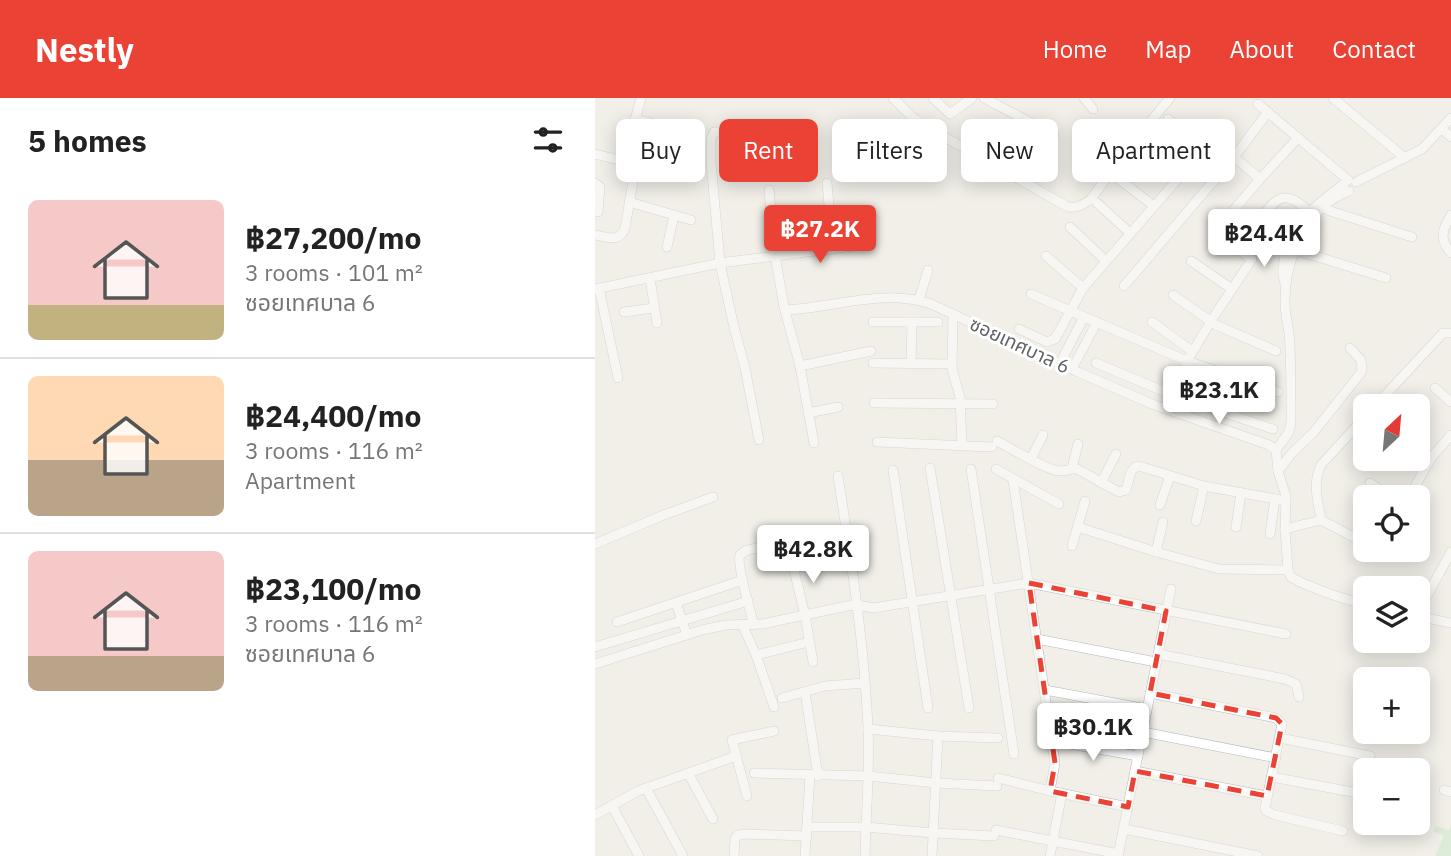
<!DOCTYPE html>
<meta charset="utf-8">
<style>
body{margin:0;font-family:"IBM Plex Sans","Noto Sans Thai",sans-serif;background:#f2f2f2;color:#222;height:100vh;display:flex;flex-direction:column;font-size:26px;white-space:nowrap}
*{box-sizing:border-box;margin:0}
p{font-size:23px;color:#767676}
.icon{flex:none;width:38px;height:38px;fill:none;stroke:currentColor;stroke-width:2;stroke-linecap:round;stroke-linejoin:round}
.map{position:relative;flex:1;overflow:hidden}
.side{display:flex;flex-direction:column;background:#fff;width:595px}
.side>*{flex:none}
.top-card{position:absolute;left:21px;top:21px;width:665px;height:63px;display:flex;gap:14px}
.needle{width:46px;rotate:26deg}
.tools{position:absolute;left:758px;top:296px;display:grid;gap:14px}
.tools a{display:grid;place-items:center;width:77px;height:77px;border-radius:10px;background:#fff;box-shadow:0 4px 18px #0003;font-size:35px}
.price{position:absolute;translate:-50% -60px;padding:0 16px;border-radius:7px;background:#fff;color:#222;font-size:23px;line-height:46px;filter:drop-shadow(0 2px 4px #0008)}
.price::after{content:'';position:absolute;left:50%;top:42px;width:21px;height:16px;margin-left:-10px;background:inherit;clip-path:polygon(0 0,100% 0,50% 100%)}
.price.current{background:#ea4335;color:#fff}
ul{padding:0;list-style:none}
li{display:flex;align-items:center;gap:21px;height:175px;padding:0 28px}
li+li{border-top:2px solid #e0e0e0}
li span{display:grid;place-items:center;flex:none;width:196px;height:140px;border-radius:10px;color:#555}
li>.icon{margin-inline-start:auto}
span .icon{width:84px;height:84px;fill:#fffc;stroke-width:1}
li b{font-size:30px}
h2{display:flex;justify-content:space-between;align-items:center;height:84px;padding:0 28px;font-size:30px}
.tag{padding:0 24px;border-radius:10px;background:#fff;box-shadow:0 4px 18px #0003;font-size:24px;line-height:63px}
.tag.current{background:#ea4335;color:#fff}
header{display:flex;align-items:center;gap:42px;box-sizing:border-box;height:98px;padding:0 35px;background:#ea4335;color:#fff}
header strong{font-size:33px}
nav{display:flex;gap:38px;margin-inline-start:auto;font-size:24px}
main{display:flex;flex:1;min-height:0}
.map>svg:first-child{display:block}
</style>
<header>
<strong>Nestly</strong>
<nav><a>Home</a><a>Map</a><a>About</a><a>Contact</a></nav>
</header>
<main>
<section class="side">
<h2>5 homes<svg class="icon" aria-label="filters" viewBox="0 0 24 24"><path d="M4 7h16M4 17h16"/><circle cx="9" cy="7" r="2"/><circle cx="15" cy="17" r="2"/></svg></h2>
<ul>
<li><span style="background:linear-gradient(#f6c9c9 75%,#c2b280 0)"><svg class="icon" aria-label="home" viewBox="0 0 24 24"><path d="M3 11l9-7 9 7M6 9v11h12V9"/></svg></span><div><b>฿27,200/mo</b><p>3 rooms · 101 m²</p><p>ซอยเทศบาล 6</p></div></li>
<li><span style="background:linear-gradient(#ffd9b3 60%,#b9a48a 0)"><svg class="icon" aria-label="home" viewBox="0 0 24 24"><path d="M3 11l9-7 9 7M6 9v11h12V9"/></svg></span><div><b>฿24,400/mo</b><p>3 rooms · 116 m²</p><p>Apartment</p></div></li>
<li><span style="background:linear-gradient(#f6c9c9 75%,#b9a48a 0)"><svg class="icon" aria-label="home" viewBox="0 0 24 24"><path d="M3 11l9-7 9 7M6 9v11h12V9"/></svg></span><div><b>฿23,100/mo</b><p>3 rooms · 116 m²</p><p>ซอยเทศบาล 6</p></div></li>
</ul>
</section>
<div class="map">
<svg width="856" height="758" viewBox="0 0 856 758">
<rect width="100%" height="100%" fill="#f1efe8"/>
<path fill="#c5e8c5" d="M856 727V758H840L849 737 839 734 840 728 854 732Z"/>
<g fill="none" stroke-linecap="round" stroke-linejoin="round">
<defs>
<g id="street">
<path d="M298 0 317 19 330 28 473 109C483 110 488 107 496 101L532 52 575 0"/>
<path d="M338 0 355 16 377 0"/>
<path d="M389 0 459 37"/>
<path d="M489 0 498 11"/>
<path d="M738 0 810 60"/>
<path d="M663 6 753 82"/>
<path d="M40 21 88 33"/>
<path d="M847 31 856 39"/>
<path d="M545 50 582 82"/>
<path d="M0 56 86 77"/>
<path d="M639 59 665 81 703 40"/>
<path d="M29 63 46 0"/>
<path d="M521 79 559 108"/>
<path d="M761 84 827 51 856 20"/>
<path d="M0 85 5 89 3 114"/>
<path d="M232 85 238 151"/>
<path d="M174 92 180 157 189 209 205 268 219 345"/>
<path d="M34 104 96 122"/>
<path d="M502 105 535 135"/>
<path d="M726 105 732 112 817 139"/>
<path d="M638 113 665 81"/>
<path d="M856 117C847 132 844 141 856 155"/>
<path d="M475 129 511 163"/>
<path d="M658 129C683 101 685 86 718 117"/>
<path d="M618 134 657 161 616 223 592 263 683 294"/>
<path d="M0 137C13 139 24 145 30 130L41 66"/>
<path d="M72 149 79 118"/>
<path d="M694 150 791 180"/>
<path d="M451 158 488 190"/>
<path d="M596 163 637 191"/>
<path d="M55 180 62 225"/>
<path d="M690 185C686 175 688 169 690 158 698 124 723 105 750 85"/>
<path d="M529 188 639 59 673 14"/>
<path d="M4 190 23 280"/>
<path d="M0 191 125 165 267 147"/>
<path d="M436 196 592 263 580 298 501 265"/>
<path d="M578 197 621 227 681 253"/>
<path d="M324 202 333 172"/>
<path d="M190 212C239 210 287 190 336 206L483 274 557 306 674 347 681 352"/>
<path d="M29 214 59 210"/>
<path d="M358 216 357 271 365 299 367 347"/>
<path d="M278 224H343"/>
<path d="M557 224 597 253"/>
<path d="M424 231 452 244 460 241 488 190 608 52 573 21"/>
<path d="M278 265 357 266"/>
<path d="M316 265 317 224"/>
<path d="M465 265 489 219"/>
<path d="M205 268 276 253"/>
<path d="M477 271 502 224"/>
<path d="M840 290 856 304"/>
<path d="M580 298 678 331"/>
<path d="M279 305 398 306"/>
<path d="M780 308 848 235H856"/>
<path d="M213 315 243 309"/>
<path d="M164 342 150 270 138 225 125 165 116 64V41L119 34 166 33"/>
<path d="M402 343C416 350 452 373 465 373 472 373 476 370 482 371L524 394 531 392 536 374 540 369 544 368 609 388 691 403"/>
<path d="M282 344 397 349"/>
<path d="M822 349 836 360"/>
<path d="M681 352 694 334 696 324C696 299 696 273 695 248 695 233 690 219 690 204 690 162 710 109 754 93"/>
<path d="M681 352 683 373 691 398 690 431 693 472 696 479 707 485 735 496 770 507"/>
<path d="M436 361 448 337"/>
<path d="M335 370 374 610"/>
<path d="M477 370 483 346"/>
<path d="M376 371 419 656"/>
<path d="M401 371 464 406"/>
<path d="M298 372 333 610"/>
<path d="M683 373 697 355 718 335 765 276 767 272 766 262 755 250"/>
<path d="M243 378C256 461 269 544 273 629 275 672 271 715 270 758"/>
<path d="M418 382 460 665 455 693"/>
<path d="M506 385 521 356"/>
<path d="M775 385 797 399"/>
<path d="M814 399 836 360 856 337"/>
<path d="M565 407 575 378"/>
<path d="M726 422C723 403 717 385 726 367L770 319"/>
<path d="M601 423 609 388"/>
<path d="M483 429 561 454 624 471 693 472"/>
<path d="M641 429 646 395"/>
<path d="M690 431 726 422 770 445"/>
<path d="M675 436 680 401"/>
<path d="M0 446 66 418 118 399"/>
<path d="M477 448 490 403"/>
<path d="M561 454 568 424"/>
<path d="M197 464 210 517 218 564"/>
<path d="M81 505 92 537"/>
<path d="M822 518 856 525"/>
<path d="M824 519 829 503 856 454"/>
<path d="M22 524 148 482"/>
<path d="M147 526 161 557 179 609"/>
<path d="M159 527C156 516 141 465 145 457 146 456 148 455 150 453L218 435"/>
<path d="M442 541 561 564"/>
<path d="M0 549 153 503"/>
<path d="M563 556 690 581 701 586 704 599"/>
<path d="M161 557 214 544"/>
<path d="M0 566 107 532 131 527 167 526 252 508 263 507 278 510 434 485 691 536"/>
<path d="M450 592 552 611"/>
<path d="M210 594 223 678"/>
<path d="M555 595 681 620 687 626 670 710 671 713 680 717 748 733"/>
<path d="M187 600 230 588 270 585"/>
<path d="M273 631 343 638 403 640"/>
<path d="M548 634 681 660"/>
<path d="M685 640 775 658"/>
<path d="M458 643 543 658"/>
<path d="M540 673 672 698"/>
<path d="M93 675 118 721"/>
<path d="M159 675 273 678 341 685 402 688"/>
<path d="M677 679 757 694"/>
<path d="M403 680 455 693 533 709"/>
<path d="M51 690 88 758"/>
<path d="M849 692 856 694"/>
<path d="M152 698 137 642 179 633"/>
<path d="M17 708 44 758"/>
<path d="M0 717 43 693 141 658"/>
<path d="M212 729H271L338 735 399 738"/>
<path d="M529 731 663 758"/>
<path d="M401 732 524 756"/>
<path d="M139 758 140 741 143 737 149 736 212 738"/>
<path d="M210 758 215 677"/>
<path d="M337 758 343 638"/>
<path d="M455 758 467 695"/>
<path d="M523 758 576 491"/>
</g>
</defs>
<use href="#street" stroke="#b5b8bc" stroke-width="10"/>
<use href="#street" stroke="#fff" stroke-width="9"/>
</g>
<path d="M0 0H856V758H0ZM434 485 571 513 555 595 681 620 687 626 672 698 540 673 533 709 455 693 460 665Z" fill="#f1efe8" fill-opacity=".55" fill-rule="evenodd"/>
<path fill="none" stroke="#ea4335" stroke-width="5" stroke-dasharray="14 9" stroke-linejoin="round" d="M434 485 571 513 555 595 681 620 687 626 672 698 540 673 533 709 455 693 460 665Z"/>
<g text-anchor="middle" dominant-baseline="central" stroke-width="6" stroke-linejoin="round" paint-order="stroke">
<g font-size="19" fill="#5f6368" stroke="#fff">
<text transform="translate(425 247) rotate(25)">ซอยเทศบาล 6</text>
</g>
</g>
</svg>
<div class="tools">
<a><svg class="needle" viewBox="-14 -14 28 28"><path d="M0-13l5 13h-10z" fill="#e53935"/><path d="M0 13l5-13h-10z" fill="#767676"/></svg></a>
<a><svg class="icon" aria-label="locate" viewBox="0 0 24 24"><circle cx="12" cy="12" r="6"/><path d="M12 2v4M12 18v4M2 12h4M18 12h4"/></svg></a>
<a><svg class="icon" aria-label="layers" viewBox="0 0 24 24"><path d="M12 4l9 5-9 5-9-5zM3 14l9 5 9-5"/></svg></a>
<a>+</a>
<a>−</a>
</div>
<b class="price current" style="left:225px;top:167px">฿27.2K</b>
<b class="price" style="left:669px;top:171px">฿24.4K</b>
<b class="price" style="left:624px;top:328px">฿23.1K</b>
<b class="price" style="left:218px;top:487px">฿42.8K</b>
<b class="price" style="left:498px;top:665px">฿30.1K</b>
<div class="top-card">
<a class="tag">Buy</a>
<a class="tag current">Rent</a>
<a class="tag">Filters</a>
<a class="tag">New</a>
<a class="tag">Apartment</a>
</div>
</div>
</main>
